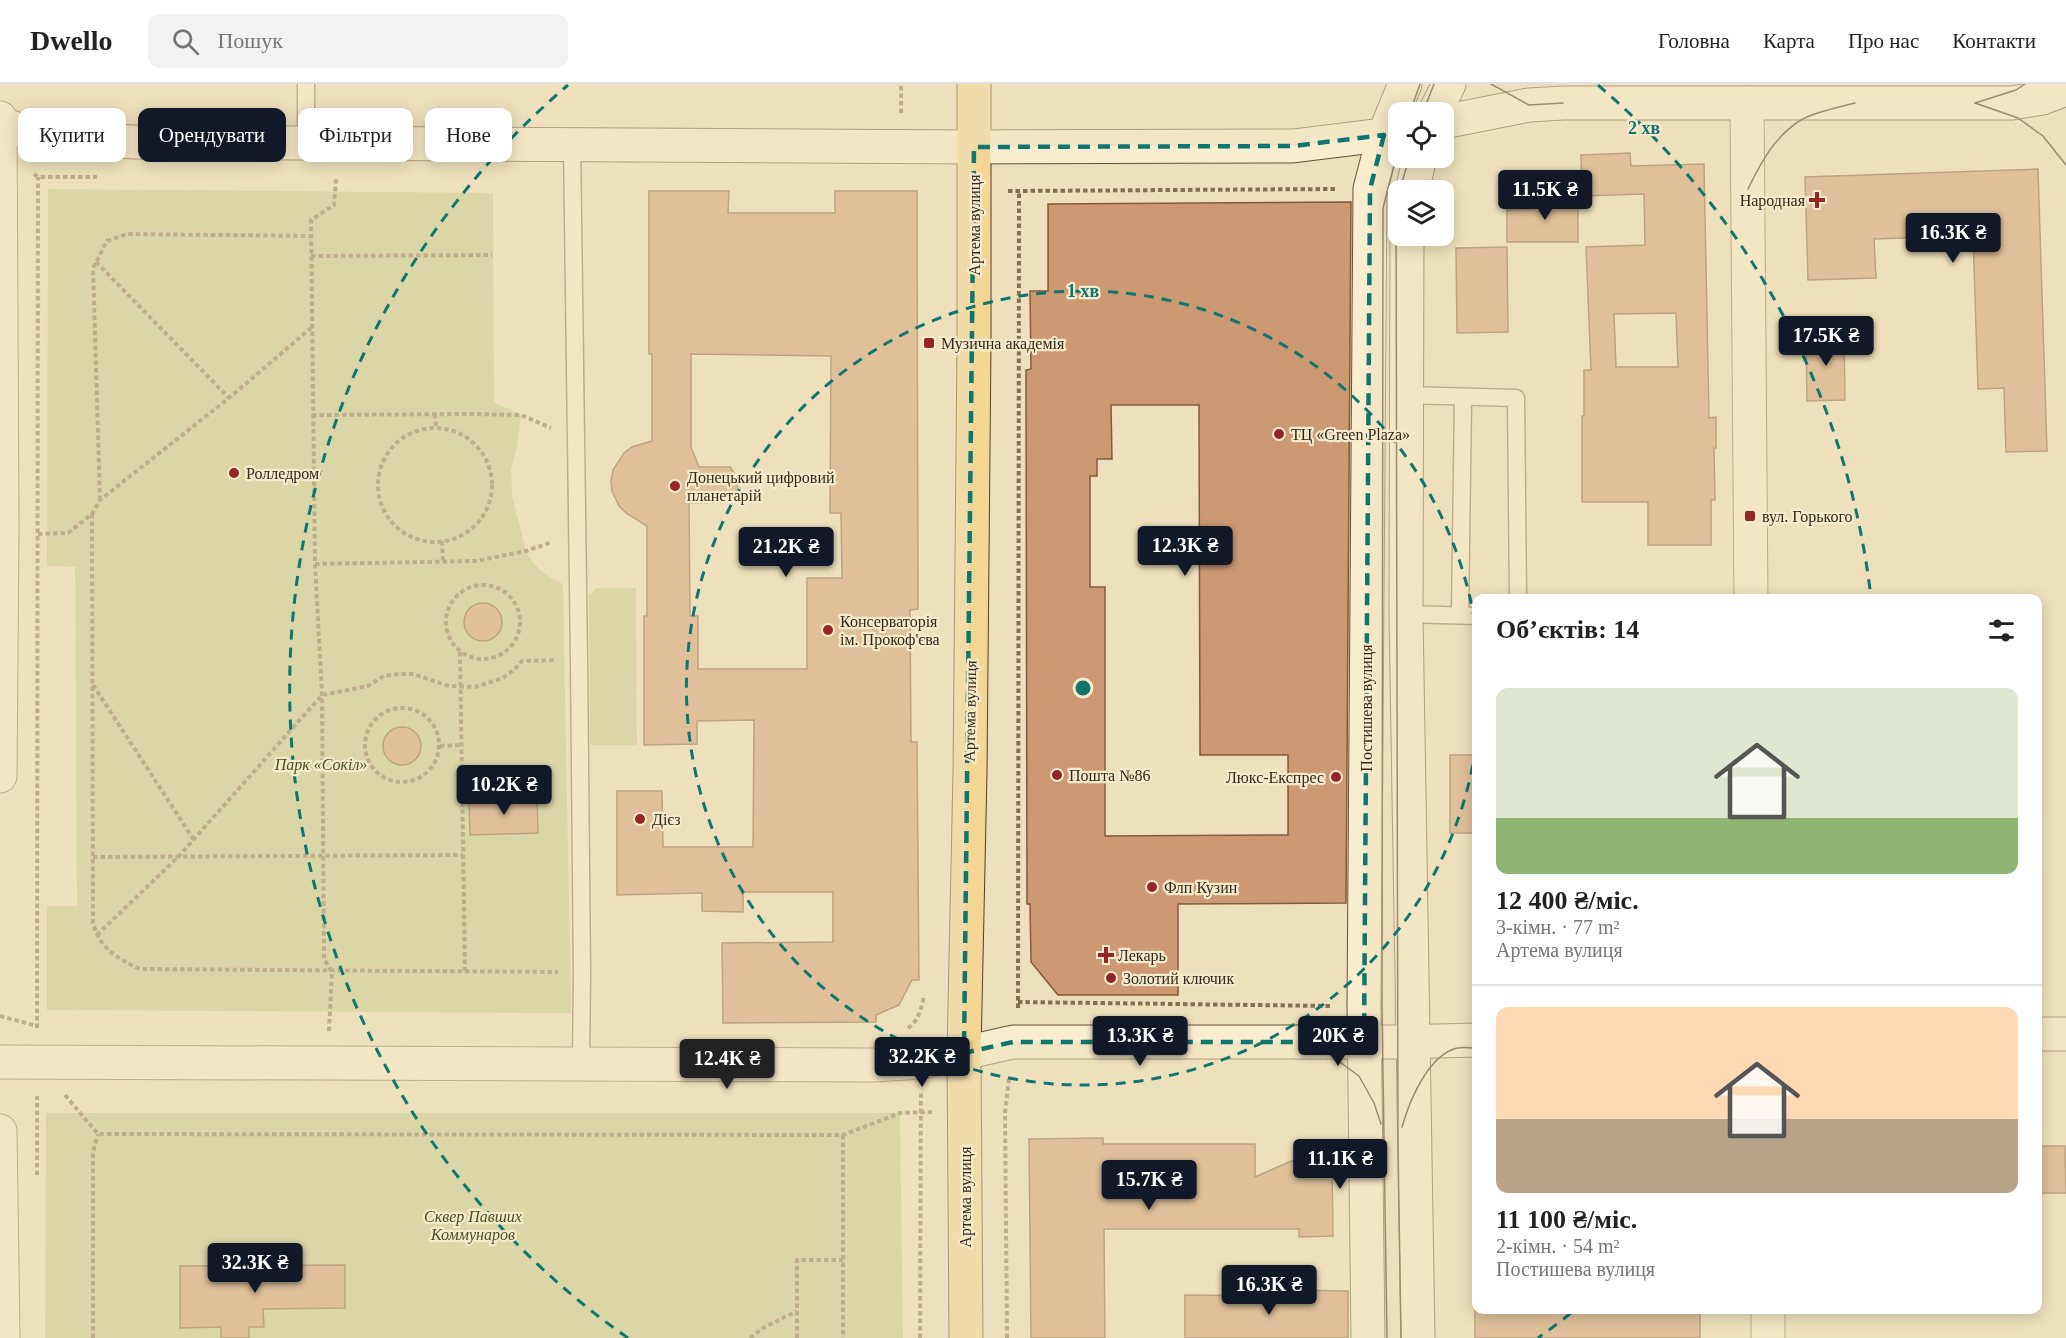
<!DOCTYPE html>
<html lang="uk">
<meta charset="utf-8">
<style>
body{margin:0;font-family:Georgia,serif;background:#f2f2f2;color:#222;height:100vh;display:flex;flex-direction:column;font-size:22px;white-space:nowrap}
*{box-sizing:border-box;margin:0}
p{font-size:20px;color:#767676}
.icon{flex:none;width:33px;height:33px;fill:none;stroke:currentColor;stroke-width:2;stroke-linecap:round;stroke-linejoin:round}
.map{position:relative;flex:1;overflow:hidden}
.panel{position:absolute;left:1472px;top:510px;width:570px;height:720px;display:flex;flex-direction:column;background:#fff;border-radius:12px;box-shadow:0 3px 15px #0003}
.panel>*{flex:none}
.guide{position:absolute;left:18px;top:24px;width:570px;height:54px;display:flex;gap:12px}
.controls{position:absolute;left:1388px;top:18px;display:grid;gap:12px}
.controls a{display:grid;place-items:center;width:66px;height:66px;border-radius:12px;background:#fff;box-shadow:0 3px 15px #0003;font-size:30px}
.price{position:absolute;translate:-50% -51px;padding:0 14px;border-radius:6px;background:#111827;color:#fff;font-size:20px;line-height:39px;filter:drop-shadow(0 2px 3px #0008)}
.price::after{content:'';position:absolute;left:50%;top:36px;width:18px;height:14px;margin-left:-9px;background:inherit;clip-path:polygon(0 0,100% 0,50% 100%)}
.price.active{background:#222;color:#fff}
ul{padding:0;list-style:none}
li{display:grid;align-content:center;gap:12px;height:318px;padding:0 24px}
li+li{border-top:2px solid #e0e0e0}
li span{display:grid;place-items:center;height:186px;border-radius:12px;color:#555}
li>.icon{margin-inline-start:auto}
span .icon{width:108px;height:108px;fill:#fffc;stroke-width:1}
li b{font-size:26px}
h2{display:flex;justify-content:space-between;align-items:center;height:72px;padding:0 24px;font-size:26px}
.pill{padding:0 21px;border-radius:12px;background:#fff;box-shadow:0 3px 15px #0003;font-size:21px;line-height:54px}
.pill.active{background:#111827;color:#fff}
header{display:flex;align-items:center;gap:36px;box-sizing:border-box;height:84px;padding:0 30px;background:#fff;border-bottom:2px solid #e0e0e0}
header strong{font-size:28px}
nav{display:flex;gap:33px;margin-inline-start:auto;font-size:21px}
.search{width:420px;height:54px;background:#f2f2f2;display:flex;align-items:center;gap:15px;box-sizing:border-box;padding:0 21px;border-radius:12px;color:#767676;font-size:22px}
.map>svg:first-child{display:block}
</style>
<header>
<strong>Dwello</strong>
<div class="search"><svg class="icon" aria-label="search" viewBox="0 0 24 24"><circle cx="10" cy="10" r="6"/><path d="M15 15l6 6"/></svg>Пошук</div>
<nav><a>Головна</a><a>Карта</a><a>Про нас</a><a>Контакти</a></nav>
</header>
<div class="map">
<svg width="2066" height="1254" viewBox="0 0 2066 1254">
<rect width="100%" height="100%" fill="#eee0bc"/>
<g fill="#c4cb91">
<path d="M48 105 493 109 494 318 521 331 517 363 511 386 512 412 526 467C534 484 547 492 563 500L571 929 47 926V822H77L75 483 47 482Z"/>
<path d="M596 504H636L637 661H590L589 512Z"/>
<path d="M46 1029H900L903 1254H45Z"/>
</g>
<g fill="#cc9972" stroke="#84593c" stroke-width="1.5" fill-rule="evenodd">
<path d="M1630 69 1631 82 1704 80 1709 334 1716 333V364H1714L1715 416H1711V461H1648V418H1582V332H1584V286H1591L1586 163 1645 161 1644 110 1582 112 1581 71ZM1676 229 1678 283H1616L1614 230Z"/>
<path d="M2038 85 2047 367 2006 368 2004 304 1978 305 1973 152 1874 155 1876 194 1808 196 1805 93Z"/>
<path d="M649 107H729L728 129H835V107H917L918 525 910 526 911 658H917L919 896H912L899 921 876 931V938L723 939 722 859 833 858V808H743V828L702 827V809L617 811V707H662L663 763H753L754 636 697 637V660L644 661V532H647V442L626 429 619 422 612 407 611 397 613 386 624 369 632 363 652 357V270H649ZM691 270 831 272 830 429H841L842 494H807V585H698V532H690L689 419 729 418 738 410 737 393 730 383H699L691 363Z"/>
<path d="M1578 111V158H1507V126L1535 125V112Z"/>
<path d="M1351 118 1346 819 1178 820V911H1058L1031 878 1030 820H1027L1026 286 1031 285 1030 207H1048V120ZM1111 321H1199L1200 671H1288V751L1105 752V503H1090V392H1097V375H1112Z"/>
<path d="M1507 163 1508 248 1457 249 1456 164Z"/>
<path d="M1844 249 1845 316 1807 317 1806 250Z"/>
<circle cx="483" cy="538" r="19"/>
<circle cx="402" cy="662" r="19"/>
<rect x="1450" y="671" width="26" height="78"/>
<path d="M537 713 538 749 470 751 469 716Z"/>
<path d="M1103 1054V1060H1255V1093L1316 1066 1332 1074 1333 1152 1299 1153V1145H1104L1105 1254H1031L1029 1055Z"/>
<path d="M2037 1062H2065L2066 1109H2037Z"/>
<path d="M345 1181V1224L263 1225 264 1243H249V1254H221V1243L180 1244V1182Z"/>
<path d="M1286 1206 1348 1207V1254H1185V1211L1286 1212Z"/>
<rect x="1475" y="1226" width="225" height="28"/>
</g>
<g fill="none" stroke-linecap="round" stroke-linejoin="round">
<defs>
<g id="lane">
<path d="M306 0V58"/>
<path d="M572 60 579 576 582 889 581 980"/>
<path d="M1406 311 1516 314 1518 514"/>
<path d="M1406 530 1476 532"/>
<path d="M1460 531 1463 314"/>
</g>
<g id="street">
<path d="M1747 19 1751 514"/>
<path d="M0 34 2 444 0 692"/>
<path d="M0 978 873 981 921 978 964 969"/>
<path d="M0 1047 3 1254"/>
<path d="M1768 1226V1254"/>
</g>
<g id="secondary">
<path d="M1435 28 1449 0"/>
<path d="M1443 38 1529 21 1563 19H2012L2042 14 2066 5"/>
<path d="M0 39 33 51 65 55 135 58 974 63 1293 62 1398 49"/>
<path d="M1412 106 1420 74"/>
<path d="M1407 152 1406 530 1418 1254"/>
<path d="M2037 950H2066"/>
<path d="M964 969 1013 958H1398L1476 956"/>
<path d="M1368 1254 1364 922 1370 105 1384 51 1405 0"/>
</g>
<path id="primary" d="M966 1254 964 969 970 688 974 260V0"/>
</defs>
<use href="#lane" stroke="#857056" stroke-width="19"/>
<use href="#street" stroke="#857056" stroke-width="35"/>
<use href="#secondary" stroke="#675139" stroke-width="35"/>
<use href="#primary" stroke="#523e2b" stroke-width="35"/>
<g stroke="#857056" stroke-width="4" stroke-dasharray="4.5 3" stroke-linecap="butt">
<path d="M901 29V0"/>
<path d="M34 90 38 93H97"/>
<path d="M1008 107 1336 105"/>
<path d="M311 172 492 171"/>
<path d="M96 178 229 314"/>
<path d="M435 330 436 344"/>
<path d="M312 331 472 330 521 331 551 344"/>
<circle cx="435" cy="401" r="57"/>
<path d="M100 416 93 184 107 157 127 150 311 152"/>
<path d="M92 430 93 839C100 865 118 875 140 885L558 888"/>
<path d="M38 450 68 449 92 430 100 416 229 314 311 244"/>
<path d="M442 457 443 478"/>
<path d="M315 480 476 477 526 467 552 458"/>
<circle cx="483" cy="538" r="37"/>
<path d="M460 568 465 887"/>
<path d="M93 601 194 756"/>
<circle cx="402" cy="661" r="37"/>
<path d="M440 662 462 661"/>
<path d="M93 773 463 771"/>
<path d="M97 851 179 772 322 611 368 602 384 592 399 590H413L449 602 475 603 503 594 515 585 522 577 556 576"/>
<path d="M1018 918 1332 922"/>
<path d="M1018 924 1019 107"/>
<path d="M0 932 37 942"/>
<path d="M37 944 38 93"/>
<path d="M908 944C919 937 922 922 924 911"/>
<path d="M329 947 332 888 324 875 322 611 315 480 311 136 334 121 336 94"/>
<path d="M65 1011 98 1050 843 1051 900 1029 932 1028"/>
<path d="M843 1051V1254"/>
<path d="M37 1091V1012"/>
<path d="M93 1254V1068L98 1050"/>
<path d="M750 1254 763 1244 797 1227"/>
<path d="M797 1254V1176H843"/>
<path d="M920 1254 921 1009"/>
<path d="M1007 1254 1005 1029 1009 994"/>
</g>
<use href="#lane" stroke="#f9edcf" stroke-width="16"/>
<use href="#street" stroke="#f9edcf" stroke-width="33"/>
<use href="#secondary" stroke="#f9edcf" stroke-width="33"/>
<use href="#primary" stroke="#f3d693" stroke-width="33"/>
<g stroke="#34271b" stroke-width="1.5">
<path d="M1491 0 1529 21 1563 19"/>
<path d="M1975 19 2018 34 2043 52 2066 81"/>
<path d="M1975 19 2016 6 2025 0"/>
<path d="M1410 28 1420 0"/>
<path d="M1423 28 1434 0"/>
<path d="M1748 105C1761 78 1775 52 1801 36 1814 28 1840 23 1855 19"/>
<path d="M1400 106 1409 74"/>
<path d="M1398 116 1396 123 1398 1063 1401 1254"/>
<path d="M1312 958 1359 992 1374 1019 1381 1040"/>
<path d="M1402 1043C1409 1018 1428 971 1457 964 1463 963 1470 964 1476 964"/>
<path d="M1387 1254 1382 922 1383 124 1398 67"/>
</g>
</g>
<path d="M0 0H2066V1254H0ZM1384 51 1370 105 1364 958H1013L964 969 974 63 1293 62Z" fill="#eee0bc" fill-opacity=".55" fill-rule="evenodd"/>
<path fill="none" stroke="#0f766e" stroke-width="4.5" stroke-dasharray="12 8" stroke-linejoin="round" d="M1384 51 1370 105 1364 958H1013L964 969 974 63 1293 62Z"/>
<g fill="none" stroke="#0f766e" stroke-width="3" stroke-dasharray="10 8">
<path d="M1476 663A397 397 0 1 1 1476 545"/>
<path d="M1571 1229A793 793 0 0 1 1538 1254M628 1254A793 793 0 0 1 568 1M1598 1A793 793 0 0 1 1871 514"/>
</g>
<g fill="#942626" stroke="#f5eacc" stroke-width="2">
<path d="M1814 107h6v6h6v6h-6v6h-6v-6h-6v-6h6z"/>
<rect x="923" y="253" width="12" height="12" rx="3"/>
<circle cx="1279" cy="350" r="6"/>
<circle cx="234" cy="389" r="6"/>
<circle cx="675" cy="402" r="6"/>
<rect x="1744" y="426" width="12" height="12" rx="3"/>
<circle cx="828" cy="546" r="6"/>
<circle cx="1057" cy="691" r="6"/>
<circle cx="1336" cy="693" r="6"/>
<circle cx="640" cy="735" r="6"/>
<circle cx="1152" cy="803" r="6"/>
<path d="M1103 862h6v6h6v6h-6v6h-6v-6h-6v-6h6z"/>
<circle cx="1111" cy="894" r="6"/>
</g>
<g text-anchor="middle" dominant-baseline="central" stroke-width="4.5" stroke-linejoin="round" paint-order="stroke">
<g font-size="16" fill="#34271b" stroke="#f5eacc" text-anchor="start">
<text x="1805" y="116" text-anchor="end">Народная</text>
<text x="941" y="259">Музична академія</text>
<text x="1291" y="350">ТЦ «Green Plaza»</text>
<text x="246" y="389">Ролледром</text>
<text x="687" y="393">Донецький цифровий<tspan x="687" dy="18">планетарій</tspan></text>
<text x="1762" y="432">вул. Горького</text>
<text x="840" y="537">Консерваторія<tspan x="840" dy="18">ім. Прокоф'єва</tspan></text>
<text x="1069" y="691">Пошта №86</text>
<text x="1324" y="693" text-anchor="end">Люкс-Експрес</text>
<text x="652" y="735">Дієз</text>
<text x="1164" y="803">Флп Кузин</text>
<text x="1118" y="871">Лекарь</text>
<text x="1123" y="894">Золотий ключик</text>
</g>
<g font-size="16" fill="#34271b" stroke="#f5eacc">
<text transform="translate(974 141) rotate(-90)">Артема вулиця</text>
<text transform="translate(1366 624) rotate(-90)">Постишева вулиця</text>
<text transform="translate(970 627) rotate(-89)">Артема вулиця</text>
<text transform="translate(965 1113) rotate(-90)">Артема вулиця</text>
</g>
<g font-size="16" font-style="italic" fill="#445121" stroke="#f5eacc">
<text x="321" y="680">Парк «Сокіл»</text>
<text x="473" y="1132">Сквер Павших<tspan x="473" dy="18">Коммунаров</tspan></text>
</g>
</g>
<circle cx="1083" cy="604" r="9" fill="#0f766e" stroke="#f5eacc" stroke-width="3"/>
<g font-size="18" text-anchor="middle" font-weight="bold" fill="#0f766e" stroke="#f5eacc" stroke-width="4.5" stroke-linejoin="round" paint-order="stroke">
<text x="1644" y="50">2 хв</text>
<text x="1083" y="213">1 хв</text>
</g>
</svg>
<div class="controls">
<a><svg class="icon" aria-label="locate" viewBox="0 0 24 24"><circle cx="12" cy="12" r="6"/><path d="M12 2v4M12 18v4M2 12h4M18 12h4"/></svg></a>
<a><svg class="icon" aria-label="layers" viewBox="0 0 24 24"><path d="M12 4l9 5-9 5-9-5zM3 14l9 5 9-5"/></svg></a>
</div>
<b class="price" style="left:1545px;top:137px">11.5K ₴</b>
<b class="price" style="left:1953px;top:180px">16.3K ₴</b>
<b class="price" style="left:1826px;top:283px">17.5K ₴</b>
<b class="price" style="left:1185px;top:493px">12.3K ₴</b>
<b class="price" style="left:786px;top:494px">21.2K ₴</b>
<b class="price" style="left:504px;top:732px">10.2K ₴</b>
<b class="price" style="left:1140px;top:983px">13.3K ₴</b>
<b class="price" style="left:1338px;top:983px">20K ₴</b>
<b class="price" style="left:922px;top:1004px">32.2K ₴</b>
<b class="price active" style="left:727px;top:1006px">12.4K ₴</b>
<b class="price" style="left:1340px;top:1106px">11.1K ₴</b>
<b class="price" style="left:1149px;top:1127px">15.7K ₴</b>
<b class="price" style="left:255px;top:1210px">32.3K ₴</b>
<b class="price" style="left:1269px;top:1232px">16.3K ₴</b>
<div class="guide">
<a class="pill">Купити</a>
<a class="pill active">Орендувати</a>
<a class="pill">Фільтри</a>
<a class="pill">Нове</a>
</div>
<section class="panel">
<h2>Об’єктів: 14<svg class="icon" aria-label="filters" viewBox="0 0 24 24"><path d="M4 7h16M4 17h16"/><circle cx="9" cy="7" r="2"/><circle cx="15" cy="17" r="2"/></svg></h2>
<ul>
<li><span style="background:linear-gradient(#dfe7d0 70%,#8fb573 0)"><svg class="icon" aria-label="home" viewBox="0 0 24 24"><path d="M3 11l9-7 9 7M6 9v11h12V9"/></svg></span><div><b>12 400 ₴/міс.</b><p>3-кімн. · 77 m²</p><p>Артема вулиця</p></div></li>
<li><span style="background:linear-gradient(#ffd9b3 60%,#b9a48a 0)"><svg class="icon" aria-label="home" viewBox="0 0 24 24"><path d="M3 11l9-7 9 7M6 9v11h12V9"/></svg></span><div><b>11 100 ₴/міс.</b><p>2-кімн. · 54 m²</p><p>Постишева вулиця</p></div></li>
</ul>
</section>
</div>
